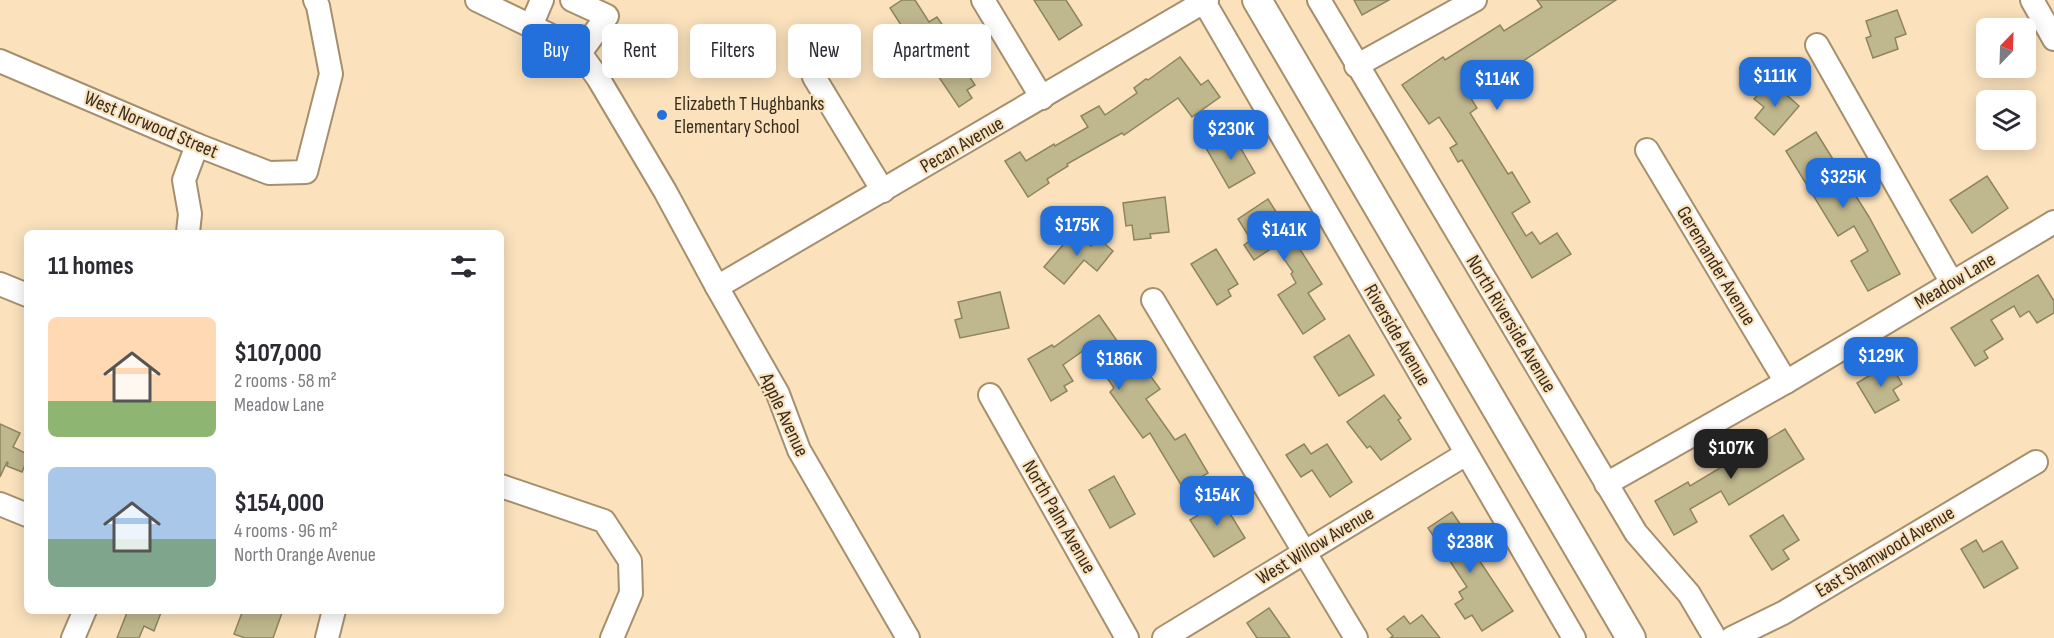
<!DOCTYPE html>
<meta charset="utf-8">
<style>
body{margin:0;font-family:"Sofia Sans Condensed",sans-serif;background:#f7f7f7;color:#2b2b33;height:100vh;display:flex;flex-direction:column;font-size:22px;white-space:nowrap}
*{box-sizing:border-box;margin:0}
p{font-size:20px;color:#7c7c81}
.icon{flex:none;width:33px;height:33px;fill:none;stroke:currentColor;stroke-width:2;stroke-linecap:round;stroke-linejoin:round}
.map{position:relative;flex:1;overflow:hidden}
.drawer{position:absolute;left:24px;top:230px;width:480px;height:384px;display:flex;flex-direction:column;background:#fff;border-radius:9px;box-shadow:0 3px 15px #0003}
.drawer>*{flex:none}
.banner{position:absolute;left:522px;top:24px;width:570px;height:54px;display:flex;gap:12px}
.needle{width:39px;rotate:23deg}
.buttons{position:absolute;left:1976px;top:18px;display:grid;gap:12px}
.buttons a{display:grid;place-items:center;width:60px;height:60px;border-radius:9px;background:#fff;box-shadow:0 3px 15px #0003;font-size:30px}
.price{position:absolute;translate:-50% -51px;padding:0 14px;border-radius:12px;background:#2370dc;color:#fff;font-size:20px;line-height:39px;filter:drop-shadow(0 2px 3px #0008)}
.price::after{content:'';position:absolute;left:50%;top:36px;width:18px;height:14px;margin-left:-9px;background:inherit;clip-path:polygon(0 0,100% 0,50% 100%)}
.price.active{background:#222;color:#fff}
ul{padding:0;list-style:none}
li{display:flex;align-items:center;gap:18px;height:150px;padding:0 24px}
li span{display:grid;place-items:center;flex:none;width:168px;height:120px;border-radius:9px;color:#555}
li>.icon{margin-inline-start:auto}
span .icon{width:72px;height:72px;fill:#fffc;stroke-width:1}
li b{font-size:26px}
h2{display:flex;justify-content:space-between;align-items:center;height:72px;padding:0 24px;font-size:26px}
.pill{padding:0 21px;border-radius:9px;background:#fff;box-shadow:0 3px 15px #0003;font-size:21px;line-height:54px}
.pill.active{background:#2370dc;color:#fff}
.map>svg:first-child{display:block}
</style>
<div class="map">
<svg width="2054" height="638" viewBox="0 0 2054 638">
<rect width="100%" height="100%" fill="#fbe2bd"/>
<g fill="#bfb78e" stroke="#8d855f" stroke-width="1.5">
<path d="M902 0H915L929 22 937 17 952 39 959 35 971 53 959 61 975 85 967 90 972 98 959 107 922 52 919 53 890 8Z"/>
<path d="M1034 0H1066L1082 25 1059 40Z"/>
<path d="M1354 0H1389L1362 15Z"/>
<path d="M1537 0H1616L1517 65 1521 72 1509 80 1505 75 1470 97 1477 108 1470 113 1508 174 1512 172 1530 202 1512 213 1526 236 1532 232 1540 244 1557 233 1571 254 1532 278 1462 160 1458 162 1450 148 1457 144 1439 117 1429 124 1402 85 1443 57 1445 60 1500 25 1504 31 1542 7Z"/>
<path d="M1897 10 1906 34 1895 38 1898 49 1873 58 1866 38 1871 36 1866 21Z"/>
<path d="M1180 57 1201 85 1208 80 1220 97 1192 117 1178 98 1124 135 1122 133 1067 164 1068 166 1047 179 1049 183 1028 197 1005 161 1020 152 1026 161 1054 144 1055 146 1088 127 1081 116 1099 106 1105 115 1137 93 1134 88 1146 79 1148 80Z"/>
<path d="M1771 81 1799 106 1774 135 1755 118 1764 107 1754 99Z"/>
<path d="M1816 132 1869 217 1900 274 1868 291 1851 261 1868 251 1854 226 1838 236 1786 151Z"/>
<path d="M1232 133 1255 173 1229 188 1206 148Z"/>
<path d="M1987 176 2008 208 1972 233 1950 200Z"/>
<path d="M1165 197 1169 232 1150 234 1151 238 1134 240 1132 225 1126 226 1123 203Z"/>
<path d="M1268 199 1322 284 1308 293 1325 319 1303 334 1278 295 1296 283 1291 274 1293 272 1275 246 1254 260 1244 245 1251 240 1238 219Z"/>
<path d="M1074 232 1091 246 1098 238 1113 251 1097 271 1084 260 1064 284 1044 267Z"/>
<path d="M1216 249 1238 284 1228 290 1231 296 1217 305 1191 264Z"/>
<path d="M2038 275 2054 301V313L2037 323 2029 311 2020 317 2014 306 1991 320 2003 339 1984 351 1988 358 1975 366 1951 328Z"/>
<path d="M1000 292 1009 328 960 338 955 320 962 318 958 302Z"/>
<path d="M1099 315 1138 371 1144 367 1160 389 1146 399 1175 440 1185 434 1208 473 1183 488 1150 433 1143 438 1110 392 1114 388 1087 348 1063 365 1073 381 1064 386 1067 391 1051 401 1028 359 1052 345 1054 347Z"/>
<path d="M1349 335 1374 375 1339 396 1314 357Z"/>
<path d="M1890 363 1902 384 1893 390 1899 400 1875 413 1857 383Z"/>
<path d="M1384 395 1401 418 1398 420 1411 439 1381 460 1370 446 1367 448 1347 422Z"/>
<path d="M0 424 20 433 13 447 27 454V460L22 472 7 466 8 463 7 462 0 477Z"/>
<path d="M1785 429 1804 459 1729 505 1721 491 1690 509 1697 522 1674 535 1655 501 1688 482 1690 486Z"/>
<path d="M1304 444 1311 454 1327 444 1352 482 1330 497 1312 470 1301 477 1286 455Z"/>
<path d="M1114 476 1135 514 1110 528 1089 490Z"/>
<path d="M1218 494 1245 538 1214 557 1190 520 1206 510 1203 504Z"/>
<path d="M1452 512 1479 552 1475 554 1513 611 1482 631 1472 615 1465 619 1455 604 1463 599 1459 592 1467 587 1428 528Z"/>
<path d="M1783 515 1799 540 1783 550 1789 559 1772 570 1750 536Z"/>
<path d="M1976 540 1983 552 2002 541 2018 568 1984 588 1961 549Z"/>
<path d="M1269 608 1290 638H1257L1247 623Z"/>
<path d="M128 610H162L154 631 144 626 139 638H117Z"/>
<path d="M243 610H283L273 638H245L234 634Z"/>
<path d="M1422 615 1440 638H1390L1393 636 1387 629 1404 616 1410 624Z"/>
</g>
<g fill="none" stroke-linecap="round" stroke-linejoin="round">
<defs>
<g id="minor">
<path d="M477 0 562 41 580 53 598 78 665 191 717 287 778 394 799 450 908 638"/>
<path d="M572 0 607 16 580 53"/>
<path d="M983 0 1042 98"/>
<path d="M1203 0 1574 638"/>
<path d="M1319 0 1636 533 1689 594 1715 638"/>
<path d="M2032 0 2054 39"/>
<path d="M531 26 542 0"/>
<path d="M1817 45 1952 283"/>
<path d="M0 61 197 145 269 173 306 172 331 74 318 6 315 0"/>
<path d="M1356 66 1475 0"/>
<path d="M814 77 883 191"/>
<path d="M1647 150 1786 382"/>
<path d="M188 232 190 214 184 180 197 145"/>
<path d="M0 284 27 295"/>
<path d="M717 287 1207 0"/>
<path d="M1153 300 1356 638"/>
<path d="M990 395 1127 638"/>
<path d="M1606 484 1786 382 2054 222"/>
<path d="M501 486 604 521 630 561 631 593 612 638"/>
<path d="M0 504 27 515"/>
<path d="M73 638 85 610"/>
<path d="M327 638 334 610"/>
<path d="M1164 638 1466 454"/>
<path d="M1732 638 1783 613 2036 462"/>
</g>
<path id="major" d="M1257 0 1631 638"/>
</defs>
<use href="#minor" stroke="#a68f6c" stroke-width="26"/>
<use href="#major" stroke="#a68f6c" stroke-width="32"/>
<use href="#minor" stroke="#fff" stroke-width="22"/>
<use href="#major" stroke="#fff" stroke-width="28"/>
</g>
<circle fill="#2370dc" stroke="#fbe2bd" stroke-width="2" cx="662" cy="115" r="6"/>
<g text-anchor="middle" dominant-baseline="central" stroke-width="4.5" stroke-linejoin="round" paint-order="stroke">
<g font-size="20" fill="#362d1f" stroke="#fbe2bd" text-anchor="start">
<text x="674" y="104">Elizabeth T Hughbanks<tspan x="674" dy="23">Elementary School</tspan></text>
</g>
<g font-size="20" fill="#362d1f" stroke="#fbe2bd">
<text transform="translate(151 125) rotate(23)">West Norwood Street</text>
<text transform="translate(962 145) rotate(-30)">Pecan Avenue</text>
<text transform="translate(1716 266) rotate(59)">Geremander Avenue</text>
<text transform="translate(1955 281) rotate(-31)">Meadow Lane</text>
<text transform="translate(1511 324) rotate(59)">North Riverside Avenue</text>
<text transform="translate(1397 335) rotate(60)">Riverside Avenue</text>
<text transform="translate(784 415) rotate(65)">Apple Avenue</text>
<text transform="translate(1059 517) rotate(60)">North Palm Avenue</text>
<text transform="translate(1315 546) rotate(-31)">West Willow Avenue</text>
<text transform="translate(1885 552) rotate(-31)">East Shamwood Avenue</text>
</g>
</g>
</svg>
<div class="buttons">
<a><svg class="needle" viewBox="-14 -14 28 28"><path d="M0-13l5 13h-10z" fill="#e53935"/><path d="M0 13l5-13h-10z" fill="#7c7c81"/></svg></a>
<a><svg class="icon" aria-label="layers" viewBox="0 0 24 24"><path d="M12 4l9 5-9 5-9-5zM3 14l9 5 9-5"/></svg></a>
</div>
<b class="price" style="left:1775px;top:108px">$111K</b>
<b class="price" style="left:1497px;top:111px">$114K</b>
<b class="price" style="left:1231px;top:161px">$230K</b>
<b class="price" style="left:1843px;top:209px">$325K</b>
<b class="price" style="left:1077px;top:257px">$175K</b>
<b class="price" style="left:1284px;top:262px">$141K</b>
<b class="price" style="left:1881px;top:388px">$129K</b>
<b class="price" style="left:1119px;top:391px">$186K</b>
<b class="price active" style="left:1731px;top:480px">$107K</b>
<b class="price" style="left:1217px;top:527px">$154K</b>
<b class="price" style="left:1470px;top:574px">$238K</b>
<div class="banner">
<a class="pill active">Buy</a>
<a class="pill">Rent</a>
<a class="pill">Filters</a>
<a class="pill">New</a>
<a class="pill">Apartment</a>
</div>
<section class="drawer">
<h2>11 homes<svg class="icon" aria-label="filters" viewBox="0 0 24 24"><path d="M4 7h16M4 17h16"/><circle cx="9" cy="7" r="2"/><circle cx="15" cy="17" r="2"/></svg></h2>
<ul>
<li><span style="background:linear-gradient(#ffd9b3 70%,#8fb573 0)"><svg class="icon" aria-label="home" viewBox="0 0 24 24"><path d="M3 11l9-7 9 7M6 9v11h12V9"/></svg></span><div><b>$107,000</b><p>2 rooms · 58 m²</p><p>Meadow Lane</p></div></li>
<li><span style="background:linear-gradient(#a9c7e8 60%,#7fa58c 0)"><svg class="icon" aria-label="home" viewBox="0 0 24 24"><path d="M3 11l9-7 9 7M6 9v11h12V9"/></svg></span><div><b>$154,000</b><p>4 rooms · 96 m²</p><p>North Orange Avenue</p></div></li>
</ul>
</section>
</div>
